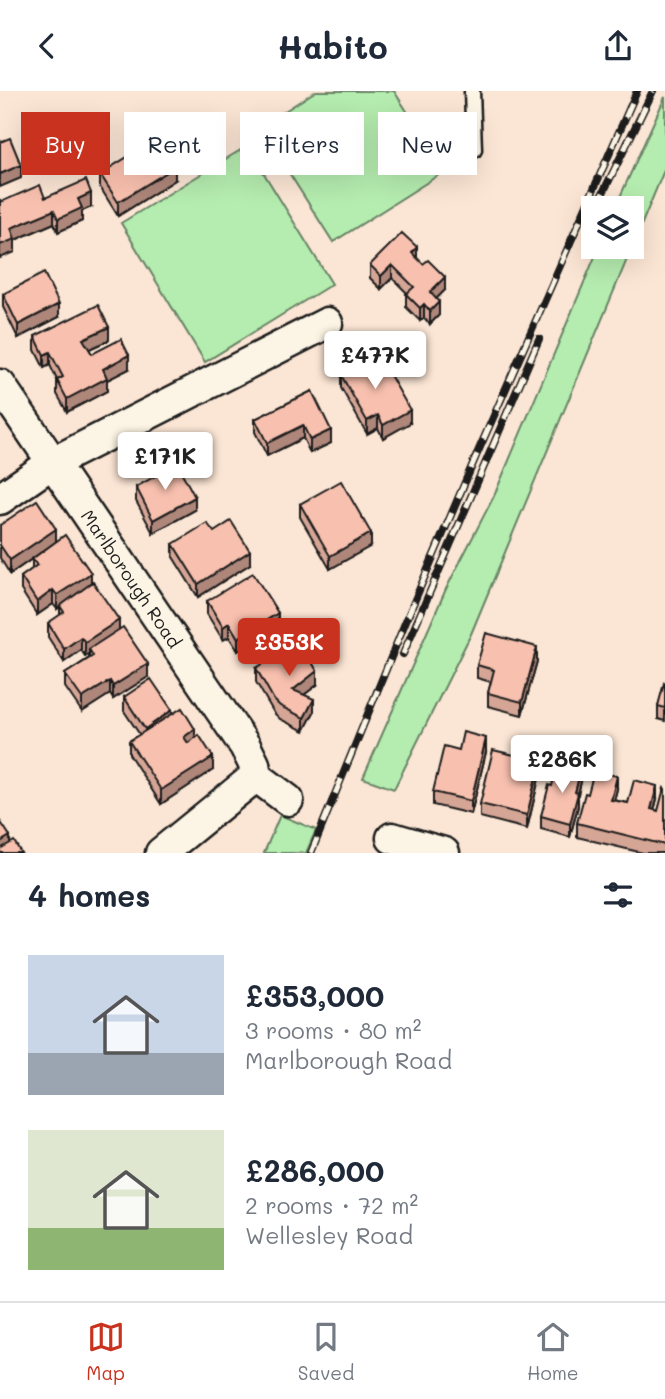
<!DOCTYPE html>
<meta charset="utf-8">
<style>
body{margin:0;font-family:Mali,sans-serif;background:#f6f6f7;color:#1f2937;height:100vh;display:flex;flex-direction:column;font-size:26px;white-space:nowrap}
*{box-sizing:border-box;margin:0}
p{font-size:23px;color:#747a83}
.icon{flex:none;width:38px;height:38px;fill:none;stroke:currentColor;stroke-width:2;stroke-linecap:round;stroke-linejoin:round}
.map{position:relative;height:762px;overflow:hidden}
.sheet{display:flex;flex-direction:column;background:#fff;flex:1}
.sheet>*{flex:none}
.hud{position:absolute;left:21px;top:21px;width:623px;height:63px;display:flex;gap:14px}
.controls{position:absolute;left:581px;top:105px;display:grid;gap:14px}
.controls a{display:grid;place-items:center;width:63px;height:63px;border-radius:0px;background:#fff;box-shadow:0 7px 28px #0002;font-size:35px}
.price{position:absolute;translate:-50% -60px;padding:0 16px;border-radius:7px;background:#fff;color:#222;font-size:23px;line-height:46px;filter:drop-shadow(0 2px 4px #0008)}
.price::after{content:'';position:absolute;left:50%;top:42px;width:21px;height:16px;margin-left:-10px;background:inherit;clip-path:polygon(0 0,100% 0,50% 100%)}
.price.on{background:#c8321e;color:#fff}
ul{padding:0;list-style:none}
li{display:flex;align-items:center;gap:21px;height:175px;padding:0 28px}
li span{display:grid;place-items:center;flex:none;width:196px;height:140px;border-radius:0px;color:#555}
li>.icon{margin-inline-start:auto}
span .icon{width:84px;height:84px;fill:#fffc;stroke-width:1}
li b{font-size:30px}
h2{display:flex;justify-content:space-between;align-items:center;height:84px;padding:0 28px;font-size:30px}
.pill{padding:0 24px;border-radius:0px;background:#fff;box-shadow:0 7px 28px #0002;font-size:24px;line-height:63px}
.pill.on{background:#c8321e;color:#fff}
header{display:flex;justify-content:space-between;align-items:center;height:91px;padding:0 28px;background:#fff;font-size:32px;font-weight:800}
.tabs{display:flex;justify-content:space-around;align-items:center;height:98px;border-top:2px solid #e0e1e3;background:#fff;font-size:19px;color:#747a83}
.tabs a{display:grid;justify-items:center;gap:4px}
.tabs .on{color:#c8321e}
.map>svg:first-child{display:block}
</style>
<header><svg class="icon" aria-label="back" viewBox="0 0 24 24"><path d="M15 5l-7 7 7 7"/></svg>Habito<svg class="icon" aria-label="share" viewBox="0 0 24 24"><path d="M12 15V3M7 8l5-5 5 5M5 13v7h14v-7"/></svg></header>
<div class="map">
<svg width="665" height="762" viewBox="0 0 665 762">
<rect width="100%" height="100%" fill="#fbe5d4"/>
<filter id="ink" filterUnits="userSpaceOnUse"><feTurbulence type="fractalNoise" baseFrequency=".0143" numOctaves="2"/><feDisplacementMap in="SourceGraphic" scale="14" xChannelSelector="R" yChannelSelector="G"/><feConvolveMatrix kernelMatrix="1 2 1 2 8 2 1 2 1" color-interpolation-filters="sRGB"/></filter>
<g filter="url(#ink)">
<g fill="#b5ecaf" stroke="#688466" stroke-width="2">
<path d="M316 0H394L445 80 333 151 260 36Z"/>
<path d="M665 6V77L471 543 394 698 363 687 446 498 494 405 599 156H632V117H615Z"/>
<path d="M247 55 332 193 205 271 121 132Z"/>
<path d="M280 724 316 739 306 762H264Z"/>
</g>
<g fill="none" stroke-linecap="round" stroke-linejoin="round">
<defs>
<path id="lane" d="M472 0 474 59"/>
<g id="street">
<path id="s1" d="M0 294 245 655 254 673 256 685"/>
<path d="M0 408 52 372 327 232"/>
<path d="M256 685 288 709"/>
<path d="M392 747 444 762"/>
<path d="M161 762 256 685"/>
</g>
</defs>
<use href="#lane" stroke="#1c1c1c" stroke-width="19"/>
<use href="#street" stroke="#1c1c1c" stroke-width="35"/>
<use href="#lane" stroke="#fcf5e5" stroke-width="14"/>
<use href="#street" stroke="#fcf5e5" stroke-width="30"/>
<defs>
<g id="rail">
<path d="M596 116 653 0"/>
<path d="M403 563 539 248"/>
<path d="M311 762 405 532 477 363 637 0"/>
</g>
</defs>
<use href="#rail" stroke="#1c1c1c" stroke-width="8"/>
<use href="#rail" stroke="#fcf5e5" stroke-width="5" stroke-dasharray="16" stroke-linecap="butt"/>
</g>
<g fill="#d5a596" stroke="#1c1c1c" stroke-width="2">
<path d="M100 83 175 89 118 125 100 96Z"/>
<path d="M45 107 91 116 82 120V130L58 141 54 132 15 149V161L1 111Z"/>
<path d="M417 167 445 199 436 208 439 224 430 233 424 227 420 230 406 216V203L407 202 392 187 381 198 370 187V174Z"/>
<path d="M3 203 59 226 18 247 3 216Z"/>
<path d="M35 245 109 249 89 258 92 263 129 278 107 289V300L67 321 57 303V289L50 274 44 277 35 259Z"/>
<path d="M341 284 410 332 383 347 378 337 367 343 341 297Z"/>
<path d="M312 300 331 352 310 362 303 347 267 365 255 341V328Z"/>
<path d="M136 396 195 419 153 442 136 410Z"/>
<path d="M300 413 371 455 330 478 300 426Z"/>
<path d="M0 434 56 451 91 493 148 586 113 608 110 603 82 621 65 596V583L89 567V562L85 565 81 559 64 571 48 546V532L60 525V516L57 518 53 513 37 524 21 499V486L32 478V468L10 483 0 467Z"/>
<path d="M214 441 250 473 198 506 173 466V453Z"/>
<path d="M207 510 278 535 238 560 229 546 223 549 207 523Z"/>
<path d="M537 570 522 624 488 615V602L491 591 477 587V574Z"/>
<path d="M256 577 317 594 304 604 314 621 304 640 280 628 274 622 256 591Z"/>
<path d="M665 593V630L658 628V615Z"/>
<path d="M124 606 172 623 195 647 213 679 161 713 129 663V650L140 644 124 620Z"/>
<path d="M459 659 486 661 471 723 433 714V701Z"/>
<path d="M540 683 527 738 480 726V713Z"/>
<path d="M581 691 578 703V715L570 746 541 738V725L552 695Z"/>
<path d="M617 698 614 709 628 712 657 708 654 719 658 720 665 698V762H643L577 746V732L588 703Z"/>
</g>
<g fill="#ae867a" stroke="#1c1c1c" stroke-width="2">
<path d="M21 74V87L0 96V83Z"/>
<path d="M175 76V89L118 125V111Z"/>
<path d="M91 102V116L82 120V130L58 141V128L78 108Z"/>
<path d="M54 119V132L15 149V161L0 167V154L11 137Z"/>
<path d="M417 156V170L412 162Z"/>
<path d="M392 174V187L381 198V185Z"/>
<path d="M445 186V199L430 214V201Z"/>
<path d="M439 211V224L430 233V220Z"/>
<path d="M59 213V226L18 247V234Z"/>
<path d="M424 213V227L420 230V217Z"/>
<path d="M109 236V249L83 261V248Z"/>
<path d="M50 261V274L44 277V264Z"/>
<path d="M129 264V278L107 289V300L67 321V308L103 278Z"/>
<path d="M410 319V332L383 347V334Z"/>
<path d="M378 324V337L367 343V330Z"/>
<path d="M303 334V347L267 365V352Z"/>
<path d="M331 339V352L310 362V349Z"/>
<path d="M195 406V419L153 442V429Z"/>
<path d="M56 438V451L10 483V469Z"/>
<path d="M371 442V455L330 478V465Z"/>
<path d="M250 460V473L198 506V493Z"/>
<path d="M91 482V495L57 518V504Z"/>
<path d="M53 499V513L37 524V511Z"/>
<path d="M278 522V535L238 560V547Z"/>
<path d="M119 529V542L89 558V562L85 565V551Z"/>
<path d="M229 532V546L223 549V536Z"/>
<path d="M81 546V559L64 571V558Z"/>
<path d="M537 556V570L522 624V611Z"/>
<path d="M148 573V586L113 608V595Z"/>
<path d="M317 580V594L293 612V599Z"/>
<path d="M110 590V603L82 621V607Z"/>
<path d="M314 608V621L304 640V627Z"/>
<path d="M172 619V632L145 651V638Z"/>
<path d="M195 638V651L184 659V646Z"/>
<path d="M486 647V661L471 723V710Z"/>
<path d="M213 666V679L161 713V699Z"/>
<path d="M540 670V683L527 738V724Z"/>
<path d="M581 678V691L578 703V715L570 746V733L575 701Z"/>
<path d="M617 685V698L611 722V709Z"/>
<path d="M657 695V708L651 732V718Z"/>
<path d="M10 745V758L0 762V751Z"/>
</g>
<g fill="#f8c0ae" stroke="#1c1c1c" stroke-width="2">
<path d="M10 47 21 74 0 83V51Z"/>
<path d="M158 47 175 76 118 111 100 83Z"/>
<path d="M86 89 91 102 78 108 82 117 58 128 54 119 11 137 15 148 0 154V108L1 111 40 94 45 107Z"/>
<path d="M402 142 417 156 412 162 423 173 428 169 445 186 430 201 439 211 430 220 424 213 420 217 406 203 414 196 392 174 381 185 370 174Z"/>
<path d="M44 182 59 213 18 234 3 203Z"/>
<path d="M98 214 109 236 83 248 92 263 121 248 129 264 103 278 107 287 67 308 57 289 63 286 50 261 44 264 35 245Z"/>
<path d="M378 263 410 319 383 334 378 324 367 330 341 284Z"/>
<path d="M312 300 331 339 310 349 303 334 267 352 255 328Z"/>
<path d="M177 373 195 406 153 429 136 396Z"/>
<path d="M341 390 371 442 330 465 300 413Z"/>
<path d="M37 409 56 438 10 469 0 454V434Z"/>
<path d="M231 430 250 460 198 493 173 453 207 432 214 441Z"/>
<path d="M65 444 91 482 57 504 53 499 37 511 21 486 37 474 32 468Z"/>
<path d="M253 482 278 522 238 547 229 532 223 536 207 510Z"/>
<path d="M93 491 119 529 85 551 81 546 64 558 48 532 64 521 60 515Z"/>
<path d="M123 536 148 573 113 595 110 590 82 607 65 583 93 565 89 558Z"/>
<path d="M486 542 537 556 522 611 488 602 494 579 477 574Z"/>
<path d="M300 550 317 580 293 599 314 608 304 627 280 615 274 609 256 577Z"/>
<path d="M151 588 172 619 145 638 124 606Z"/>
<path d="M664 592 665 593V617L658 615Z"/>
<path d="M182 617 195 638 184 646 188 652 199 644 213 666 161 699 129 650Z"/>
<path d="M463 641 486 647 471 710 433 701 444 655 459 659Z"/>
<path d="M493 659 540 670 527 724 480 713Z"/>
<path d="M558 672 581 678 575 701 578 702 570 733 541 725 549 694 552 695Z"/>
<path d="M594 680 617 685 611 709 628 712 634 689 657 695 651 718 658 720 664 697 665 698V754L577 732 585 702 588 703Z"/>
<path d="M0 730 10 745 0 751Z"/>
<path d="M14 750 21 762H0V758Z"/>
</g>
</g>
<g text-anchor="middle" dominant-baseline="central" stroke-width="7" stroke-linejoin="round" paint-order="stroke">
<g font-size="18" fill="#1c1c1c" stroke="#fcf5e5">
<text stroke="none"><textPath href="#s1" startOffset="234">Marlborough Road</textPath></text>
</g>
</g>
</svg>
<div class="controls">
<a><svg class="icon" aria-label="layers" viewBox="0 0 24 24"><path d="M12 4l9 5-9 5-9-5zM3 14l9 5 9-5"/></svg></a>
</div>
<b class="price" style="left:375px;top:300px">£477K</b>
<b class="price" style="left:165px;top:401px">£171K</b>
<b class="price on" style="left:289px;top:587px">£353K</b>
<b class="price" style="left:562px;top:704px">£286K</b>
<div class="hud">
<a class="pill on">Buy</a>
<a class="pill">Rent</a>
<a class="pill">Filters</a>
<a class="pill">New</a>
</div>
</div>
<section class="sheet">
<h2>4 homes<svg class="icon" aria-label="filters" viewBox="0 0 24 24"><path d="M4 7h16M4 17h16"/><circle cx="9" cy="7" r="2"/><circle cx="15" cy="17" r="2"/></svg></h2>
<ul>
<li><span style="background:linear-gradient(#c9d6e8 70%,#9aa5b1 0)"><svg class="icon" aria-label="home" viewBox="0 0 24 24"><path d="M3 11l9-7 9 7M6 9v11h12V9"/></svg></span><div><b>£353,000</b><p>3 rooms · 80 m²</p><p>Marlborough Road</p></div></li>
<li><span style="background:linear-gradient(#dfe7d0 70%,#8fb573 0)"><svg class="icon" aria-label="home" viewBox="0 0 24 24"><path d="M3 11l9-7 9 7M6 9v11h12V9"/></svg></span><div><b>£286,000</b><p>2 rooms · 72 m²</p><p>Wellesley Road</p></div></li>
</ul>
</section>
<nav class="tabs">
<a class="on"><svg class="icon" aria-label="map" viewBox="0 0 24 24"><path d="M3 6l6-2 6 2 6-2v14l-6 2-6-2-6 2zM9 4v14M15 6v14"/></svg>Map</a>
<a><svg class="icon" aria-label="saved" viewBox="0 0 24 24"><path d="M7 4h10v16l-5-4-5 4z"/></svg>Saved</a>
<a><svg class="icon" aria-label="home" viewBox="0 0 24 24"><path d="M3 11l9-7 9 7M6 9v11h12V9"/></svg>Home</a>
</nav>
